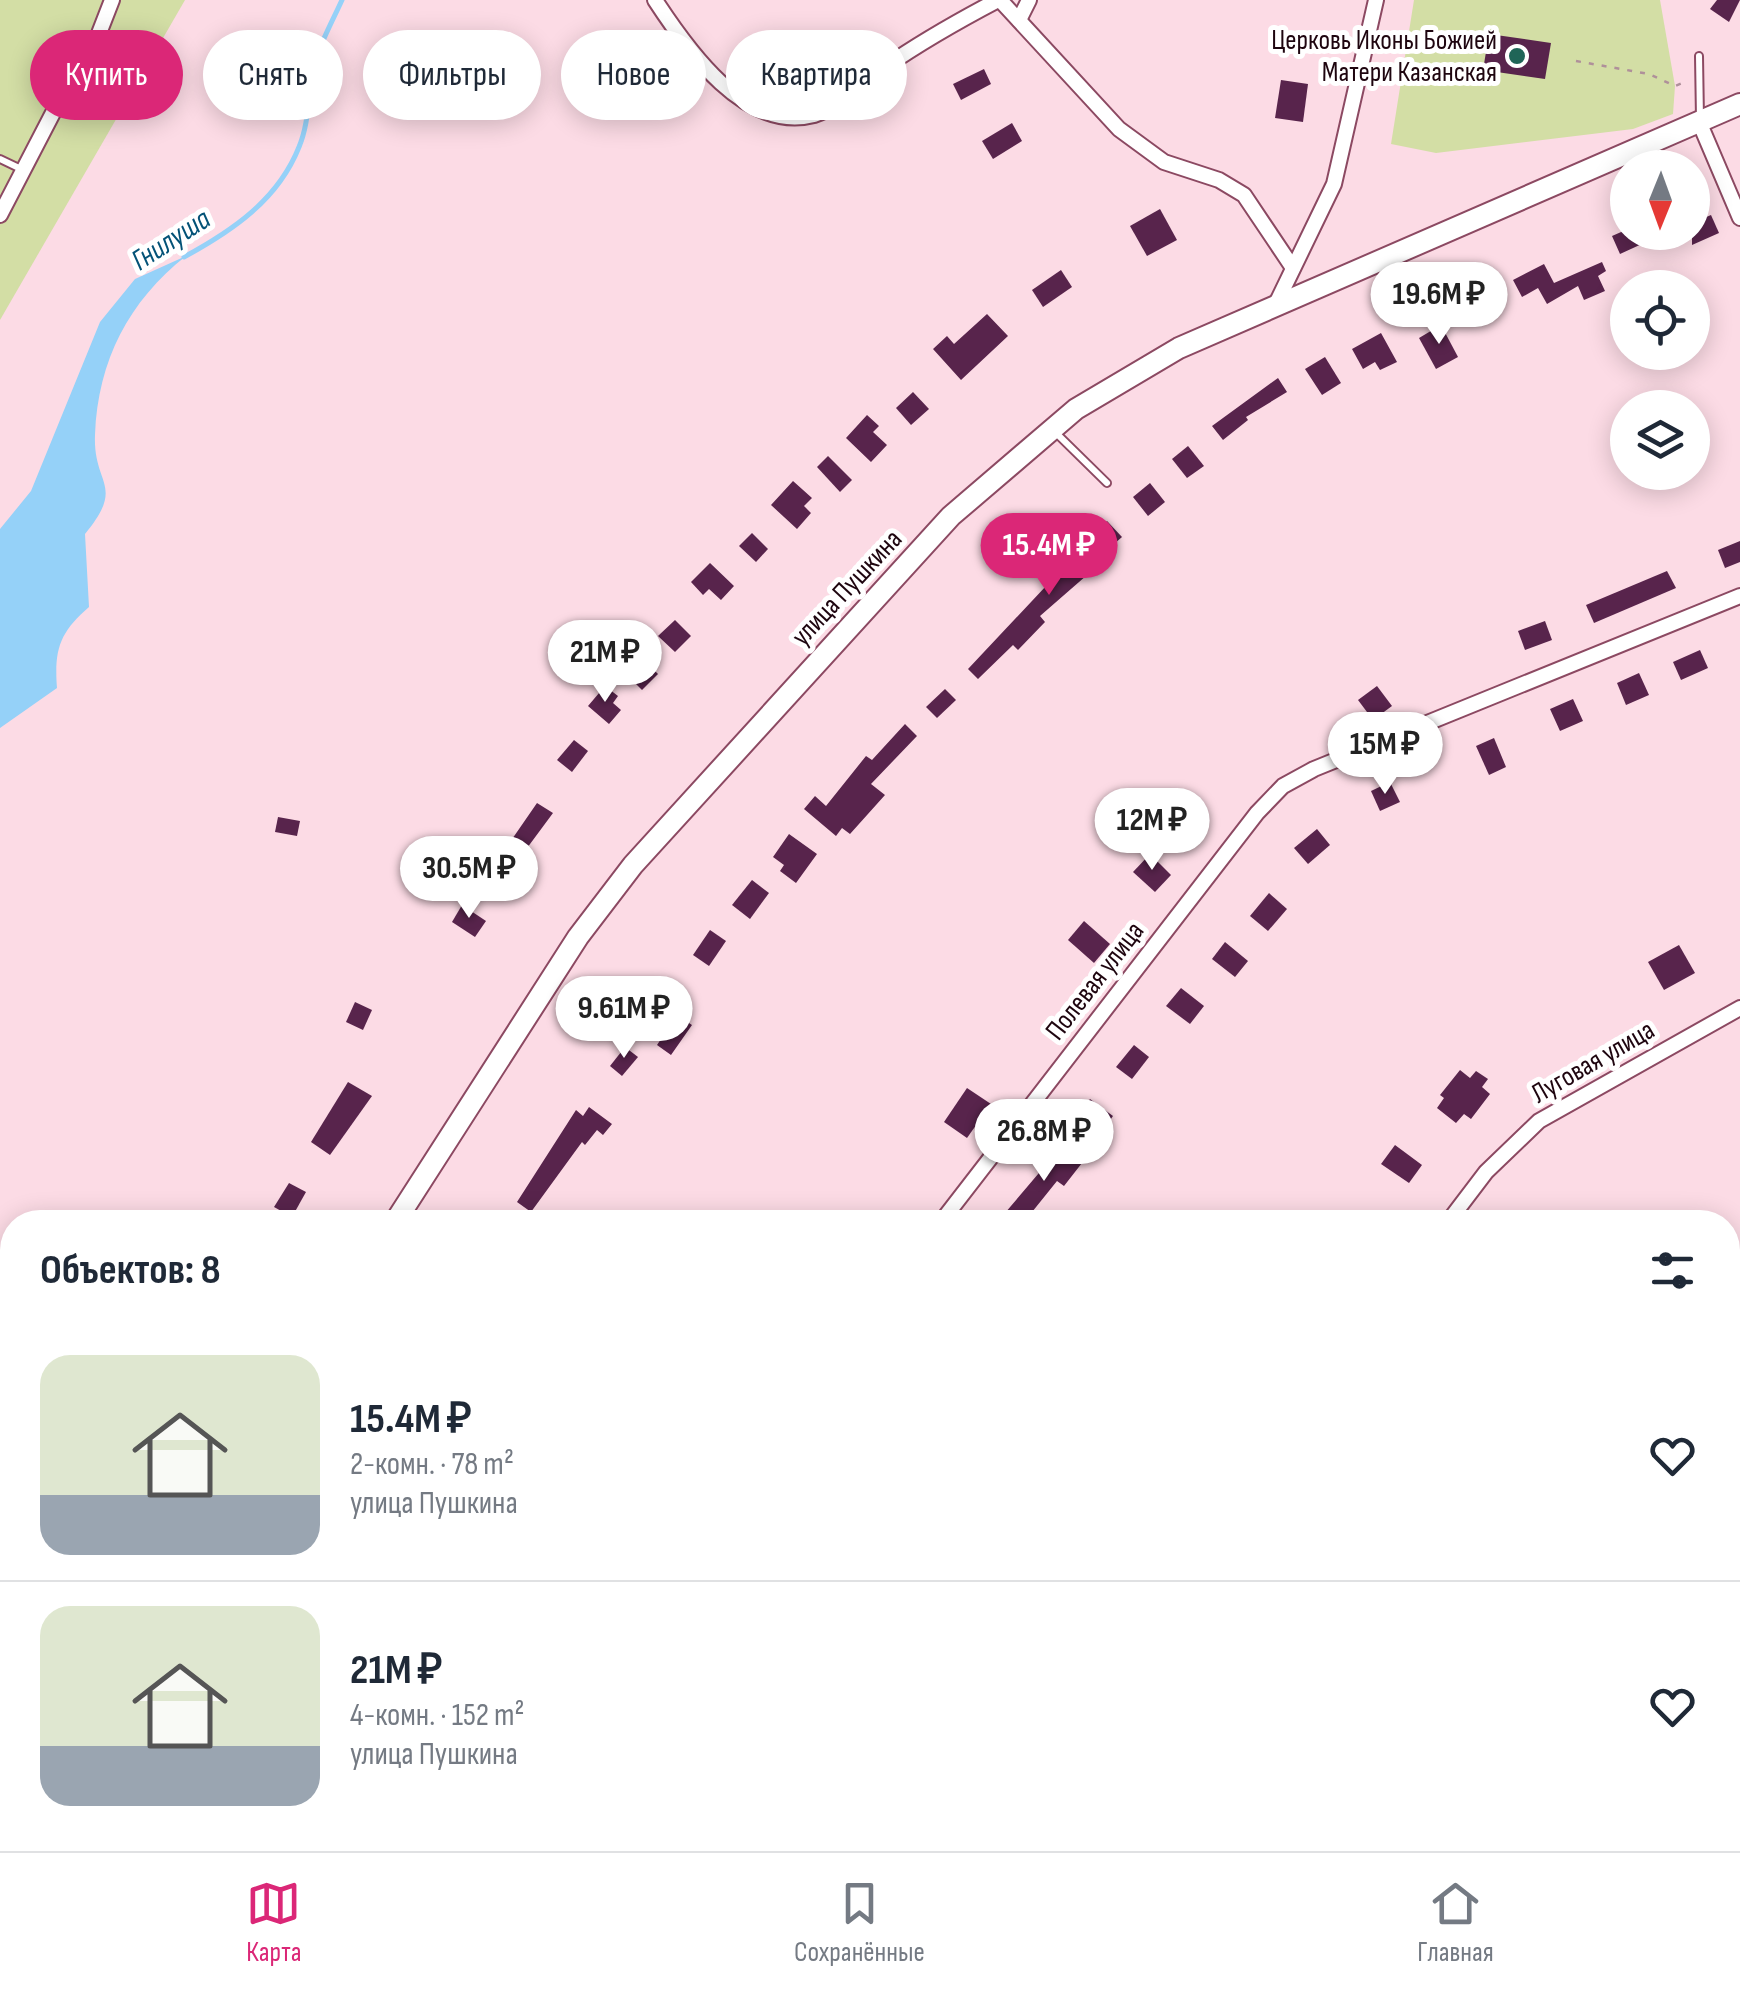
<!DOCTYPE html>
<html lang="ru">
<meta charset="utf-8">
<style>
body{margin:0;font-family:"Sofia Sans Condensed",sans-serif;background:#f2f2f3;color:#1f2937;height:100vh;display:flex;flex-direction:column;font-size:38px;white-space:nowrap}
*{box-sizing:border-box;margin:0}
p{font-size:32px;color:#747a83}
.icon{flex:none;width:55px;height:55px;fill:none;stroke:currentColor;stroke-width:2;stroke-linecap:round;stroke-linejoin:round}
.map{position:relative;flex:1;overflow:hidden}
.panel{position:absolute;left:0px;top:1210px;width:1740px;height:642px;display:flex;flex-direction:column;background:#fff;border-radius:40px 40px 0 0;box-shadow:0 5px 25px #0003}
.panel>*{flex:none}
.guide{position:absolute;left:30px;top:30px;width:1000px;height:90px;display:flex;gap:20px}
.needle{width:65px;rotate:181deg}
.fabs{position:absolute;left:1610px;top:150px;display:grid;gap:20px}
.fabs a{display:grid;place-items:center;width:100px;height:100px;border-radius:50%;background:#fff;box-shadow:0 5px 25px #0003;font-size:50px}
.price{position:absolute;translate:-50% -85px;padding:0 22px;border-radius:35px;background:#fff;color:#222;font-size:32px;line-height:65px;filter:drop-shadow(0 2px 5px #0008)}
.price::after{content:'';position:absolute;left:50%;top:60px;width:30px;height:22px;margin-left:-15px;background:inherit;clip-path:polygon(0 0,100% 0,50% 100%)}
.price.current{background:#db2777;color:#fff}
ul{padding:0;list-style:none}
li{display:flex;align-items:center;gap:30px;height:250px;padding:0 40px}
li+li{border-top:2px solid #e0e1e3}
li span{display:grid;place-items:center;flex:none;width:280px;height:200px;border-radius:30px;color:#555}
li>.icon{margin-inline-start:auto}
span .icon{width:120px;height:120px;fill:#fffc;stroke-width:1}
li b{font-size:42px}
h2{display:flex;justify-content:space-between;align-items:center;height:120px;padding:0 40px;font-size:42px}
.tag{padding:0 35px;border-radius:45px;background:#fff;box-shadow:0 5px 25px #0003;font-size:35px;line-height:90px}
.tag.current{background:#db2777;color:#fff}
.tab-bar{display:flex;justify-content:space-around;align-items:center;height:140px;border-top:2px solid #e0e1e3;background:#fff;font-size:28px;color:#747a83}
.tab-bar a{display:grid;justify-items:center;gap:5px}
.tab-bar .current{color:#db2777}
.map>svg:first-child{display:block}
</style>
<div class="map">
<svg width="1740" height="1851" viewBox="0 0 1740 1851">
<rect width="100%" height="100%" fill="#fcdbe5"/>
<g fill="#d3dea5">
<path d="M0 0H185L0 320Z"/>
<path d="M1414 0H1660L1675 86 1673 114 1633 129 1436 153 1391 144Z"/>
</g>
<path fill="#95d1f8" d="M186 256C129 301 98 360 95 435 93 486 126 484 85 534L89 607C60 632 54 649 57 688L0 728V529L31 491 100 322 135 279Z"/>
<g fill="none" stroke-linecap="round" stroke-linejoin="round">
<path stroke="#95d1f8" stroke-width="5" d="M184 257C232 231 278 200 299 147 309 123 308 97 313 71 318 47 332 22 342 0"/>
</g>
<g fill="#58244c">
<path d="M1717 0H1740L1729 22 1710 9Z"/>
<path d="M1489 34 1551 43 1545 79 1483 70Z"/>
<path d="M984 69 991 84 961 100 953 84Z"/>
<path d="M1281 80 1308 84 1303 122 1275 118Z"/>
<path d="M1012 123 1022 141 993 159 982 141Z"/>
<path d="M1160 209 1177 240 1147 256 1130 226Z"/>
<path d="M1711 215 1719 233 1692 245V223Z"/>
<path d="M1628 229V232H1668L1620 254 1612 236Z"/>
<path d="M1602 262 1606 271 1598 276 1605 291 1584 300 1578 286 1547 304 1538 288 1522 297 1513 280 1544 264 1554 283Z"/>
<path d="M1061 270 1072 287 1043 307 1032 290Z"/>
<path d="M1488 283 1497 299 1473 313 1464 297Z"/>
<path d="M987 314 1008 336 961 380 933 349 947 336 954 344Z"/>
<path d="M1441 325 1458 357 1436 369 1419 338Z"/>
<path d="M1381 333 1397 362 1380 370 1375 362 1363 369 1352 349Z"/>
<path d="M1325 357 1341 383 1322 395 1305 369Z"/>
<path d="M1278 378 1287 392 1246 417 1248 420 1223 440 1212 426Z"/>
<path d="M913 392 929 409 911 425 896 408Z"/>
<path d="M867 415 879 426 873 432 887 445 871 462 846 438Z"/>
<path d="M1188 446 1204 466 1187 478 1172 459Z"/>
<path d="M828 456 852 480 840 492 817 467Z"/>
<path d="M793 481 812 498 804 506 811 513 797 529 771 505Z"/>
<path d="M1150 483 1165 502 1148 516 1133 497Z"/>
<path d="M1107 521 1122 537 1106 551 1110 555 1040 616 1045 622 1018 650 1013 645 978 679 968 669Z"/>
<path d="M752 533 768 549 756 562 739 546Z"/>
<path d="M1740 541V562L1725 568 1718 550Z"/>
<path d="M710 563 734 586 721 600 709 589 703 595 691 582Z"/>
<path d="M1667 571 1676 588 1594 623 1586 605Z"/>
<path d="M675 620 691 636 675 652 658 636Z"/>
<path d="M1545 621 1552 640 1525 650 1518 631Z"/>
<path d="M1700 650 1708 668 1681 680 1673 662Z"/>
<path d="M643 659 658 674 642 690 627 675Z"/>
<path d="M1639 673 1649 695 1626 705 1617 683Z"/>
<path d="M605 686 618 696 613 703 621 710 609 724 588 706Z"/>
<path d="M1377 686 1392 706 1373 720 1358 700Z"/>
<path d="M945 689 956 700 937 718 926 707Z"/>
<path d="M1573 699 1583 721 1560 731 1550 709Z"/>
<path d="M905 724 917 736 871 784 885 795 850 834 842 828 836 836 804 809 815 796 826 806 866 756 872 760Z"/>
<path d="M1494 738 1506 767 1489 775 1476 746Z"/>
<path d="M574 740 588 751 572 772 557 760Z"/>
<path d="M1390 782 1400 802 1380 811 1371 791Z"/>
<path d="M537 803 553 813 499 886 485 876 493 864 486 859 498 842 506 848Z"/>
<path d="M278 817 300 821 297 836 275 832Z"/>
<path d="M1317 829 1330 845 1308 864 1294 848Z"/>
<path d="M789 834 817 854 796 883 780 871 784 865 773 857Z"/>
<path d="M1150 854 1171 875 1155 892 1133 872Z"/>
<path d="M752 880 769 893 750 919 732 905Z"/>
<path d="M1269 893 1287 909 1268 931 1250 916Z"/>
<path d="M462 905 486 921 475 937 452 922Z"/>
<path d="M1084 921 1110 944 1094 963 1068 940Z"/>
<path d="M710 930 726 941 709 966 693 955Z"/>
<path d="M1225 942 1248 961 1235 977 1212 959Z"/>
<path d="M1679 945 1695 973 1664 990 1648 962Z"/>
<path d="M1181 988 1204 1006 1190 1024 1166 1006Z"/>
<path d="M355 1002 372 1010 363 1030 346 1022Z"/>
<path d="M659 1003 692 1025 671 1055 657 1045 663 1036 645 1024Z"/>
<path d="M1134 1045 1149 1057 1132 1079 1116 1067Z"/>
<path d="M625 1047 638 1057 622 1076 610 1066Z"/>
<path d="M1460 1070 1470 1078 1476 1071 1488 1079 1482 1087 1490 1094 1471 1119 1464 1114 1456 1123 1437 1108 1444 1098 1440 1095Z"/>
<path d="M348 1082 372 1096 330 1155 311 1142Z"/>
<path d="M967 1088 991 1104 967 1138 944 1122Z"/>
<path d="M1090 1099 1113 1116 1100 1134 1077 1117Z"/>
<path d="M589 1107 612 1124 603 1135 597 1130 585 1145 582 1142 531 1212 517 1202 576 1110 583 1116Z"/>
<path d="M1395 1145 1422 1165 1409 1183 1381 1164Z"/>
<path d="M1061 1147 1082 1163 1064 1186 1057 1181 1024 1222H1017L1005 1213Z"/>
<path d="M289 1183 306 1192 292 1217 274 1207Z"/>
</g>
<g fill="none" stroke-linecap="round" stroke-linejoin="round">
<defs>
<g id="lane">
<path d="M1699 56 1700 119"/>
<path d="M0 159 21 169"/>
<path d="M1054 431 1107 483"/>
<path d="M0 1566 12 1574"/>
</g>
<g id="street">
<path d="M655 0C687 49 745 133 814 115 838 108 865 81 885 67 921 42 958 21 998 0"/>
<path d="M1000 0 1119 129 1164 162 1219 180 1244 195 1293 268"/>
<path d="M1019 20 1029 0"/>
<path d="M1700 124 1740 218"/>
<path d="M0 215 56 107 84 72 112 0"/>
<path d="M1275 306 1334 184 1376 0"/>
<path d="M941 1222 1257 813 1283 786 1314 769 1740 596"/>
<path d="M1448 1222 1486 1172 1539 1121 1740 1008"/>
<path d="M1728 1360 1740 1344"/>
<path d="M1728 1792 1740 1775"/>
<path d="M1538 1840 1553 1851"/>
<path d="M535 1851 542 1840"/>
<path d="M982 1851 990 1840"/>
<path d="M1354 1851 1362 1840"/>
<path d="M1684 1851 1692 1840"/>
</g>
<g id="secondary">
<path d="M395 1222 578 937 633 865 951 516 1076 409 1179 348 1740 104"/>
<path d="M0 1846 12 1826"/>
</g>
</defs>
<use href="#lane" stroke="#8c4962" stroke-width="10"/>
<use href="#street" stroke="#8c4962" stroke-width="18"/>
<use href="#secondary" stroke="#8c4962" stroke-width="24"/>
<path stroke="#af909a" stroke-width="2.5" stroke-dasharray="5 8" stroke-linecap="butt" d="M1576 61 1649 74 1675 86 1687 81"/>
<use href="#lane" stroke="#fff" stroke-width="6"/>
<use href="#street" stroke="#fff" stroke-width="14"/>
<use href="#secondary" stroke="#fff" stroke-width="20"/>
</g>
<circle fill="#1f6557" stroke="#fff" stroke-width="4" cx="1517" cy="56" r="10"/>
<g text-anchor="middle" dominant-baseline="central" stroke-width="10" stroke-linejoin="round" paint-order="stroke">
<g font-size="28" fill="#1e050f" stroke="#fff" text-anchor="end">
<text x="1497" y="40">Церковь Иконы Божией<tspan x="1497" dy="32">Матери Казанская</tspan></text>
</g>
<g font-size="28" fill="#1e050f" stroke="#fff">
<text transform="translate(847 588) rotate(-47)">улица Пушкина</text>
<text transform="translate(1095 981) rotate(-52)">Полевая улица</text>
<text transform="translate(1593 1062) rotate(-30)">Луговая улица</text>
</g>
<g font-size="30" font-style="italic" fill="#035277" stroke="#fff">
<text transform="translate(171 240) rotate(-33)">Гнилуша</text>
</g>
</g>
</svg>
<div class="fabs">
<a><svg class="needle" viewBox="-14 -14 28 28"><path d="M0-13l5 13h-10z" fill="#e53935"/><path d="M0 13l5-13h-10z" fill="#747a83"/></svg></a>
<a><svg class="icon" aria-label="locate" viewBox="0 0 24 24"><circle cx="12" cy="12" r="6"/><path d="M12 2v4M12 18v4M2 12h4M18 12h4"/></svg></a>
<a><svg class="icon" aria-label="layers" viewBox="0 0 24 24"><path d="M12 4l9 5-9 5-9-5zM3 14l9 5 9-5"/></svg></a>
</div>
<b class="price" style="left:1439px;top:347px">19.6M ₽</b>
<b class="price current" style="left:1049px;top:598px">15.4M ₽</b>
<b class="price" style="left:605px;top:705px">21M ₽</b>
<b class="price" style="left:1385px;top:797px">15M ₽</b>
<b class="price" style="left:1152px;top:873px">12M ₽</b>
<b class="price" style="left:469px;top:921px">30.5M ₽</b>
<b class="price" style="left:624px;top:1061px">9.61M ₽</b>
<b class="price" style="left:1044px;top:1184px">26.8M ₽</b>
<div class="guide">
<a class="tag current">Купить</a>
<a class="tag">Снять</a>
<a class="tag">Фильтры</a>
<a class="tag">Новое</a>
<a class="tag">Квартира</a>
</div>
<section class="panel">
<h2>Объектов: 8<svg class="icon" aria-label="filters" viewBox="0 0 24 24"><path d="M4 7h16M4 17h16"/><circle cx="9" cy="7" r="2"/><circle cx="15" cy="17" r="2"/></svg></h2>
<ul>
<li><span style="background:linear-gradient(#dfe7d0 70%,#9aa5b1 0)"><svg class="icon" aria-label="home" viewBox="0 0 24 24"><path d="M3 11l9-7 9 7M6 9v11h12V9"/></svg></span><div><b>15.4M ₽</b><p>2-комн. · 78 m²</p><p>улица Пушкина</p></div><svg class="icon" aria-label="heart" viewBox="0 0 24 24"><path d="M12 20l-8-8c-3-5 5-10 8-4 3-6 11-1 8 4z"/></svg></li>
<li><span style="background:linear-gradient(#dfe7d0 70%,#9aa5b1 0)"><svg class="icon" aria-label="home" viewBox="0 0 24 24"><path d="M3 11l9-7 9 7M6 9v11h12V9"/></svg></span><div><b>21M ₽</b><p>4-комн. · 152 m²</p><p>улица Пушкина</p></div><svg class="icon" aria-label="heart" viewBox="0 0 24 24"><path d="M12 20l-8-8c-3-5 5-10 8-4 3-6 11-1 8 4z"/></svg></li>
</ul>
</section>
</div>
<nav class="tab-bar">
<a class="current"><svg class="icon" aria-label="map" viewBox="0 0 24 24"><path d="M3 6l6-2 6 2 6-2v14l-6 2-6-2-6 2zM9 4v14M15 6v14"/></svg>Карта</a>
<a><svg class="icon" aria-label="saved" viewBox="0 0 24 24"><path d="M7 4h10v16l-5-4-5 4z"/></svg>Сохранённые</a>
<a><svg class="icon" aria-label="home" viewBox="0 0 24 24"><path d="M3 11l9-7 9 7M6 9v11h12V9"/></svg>Главная</a>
</nav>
